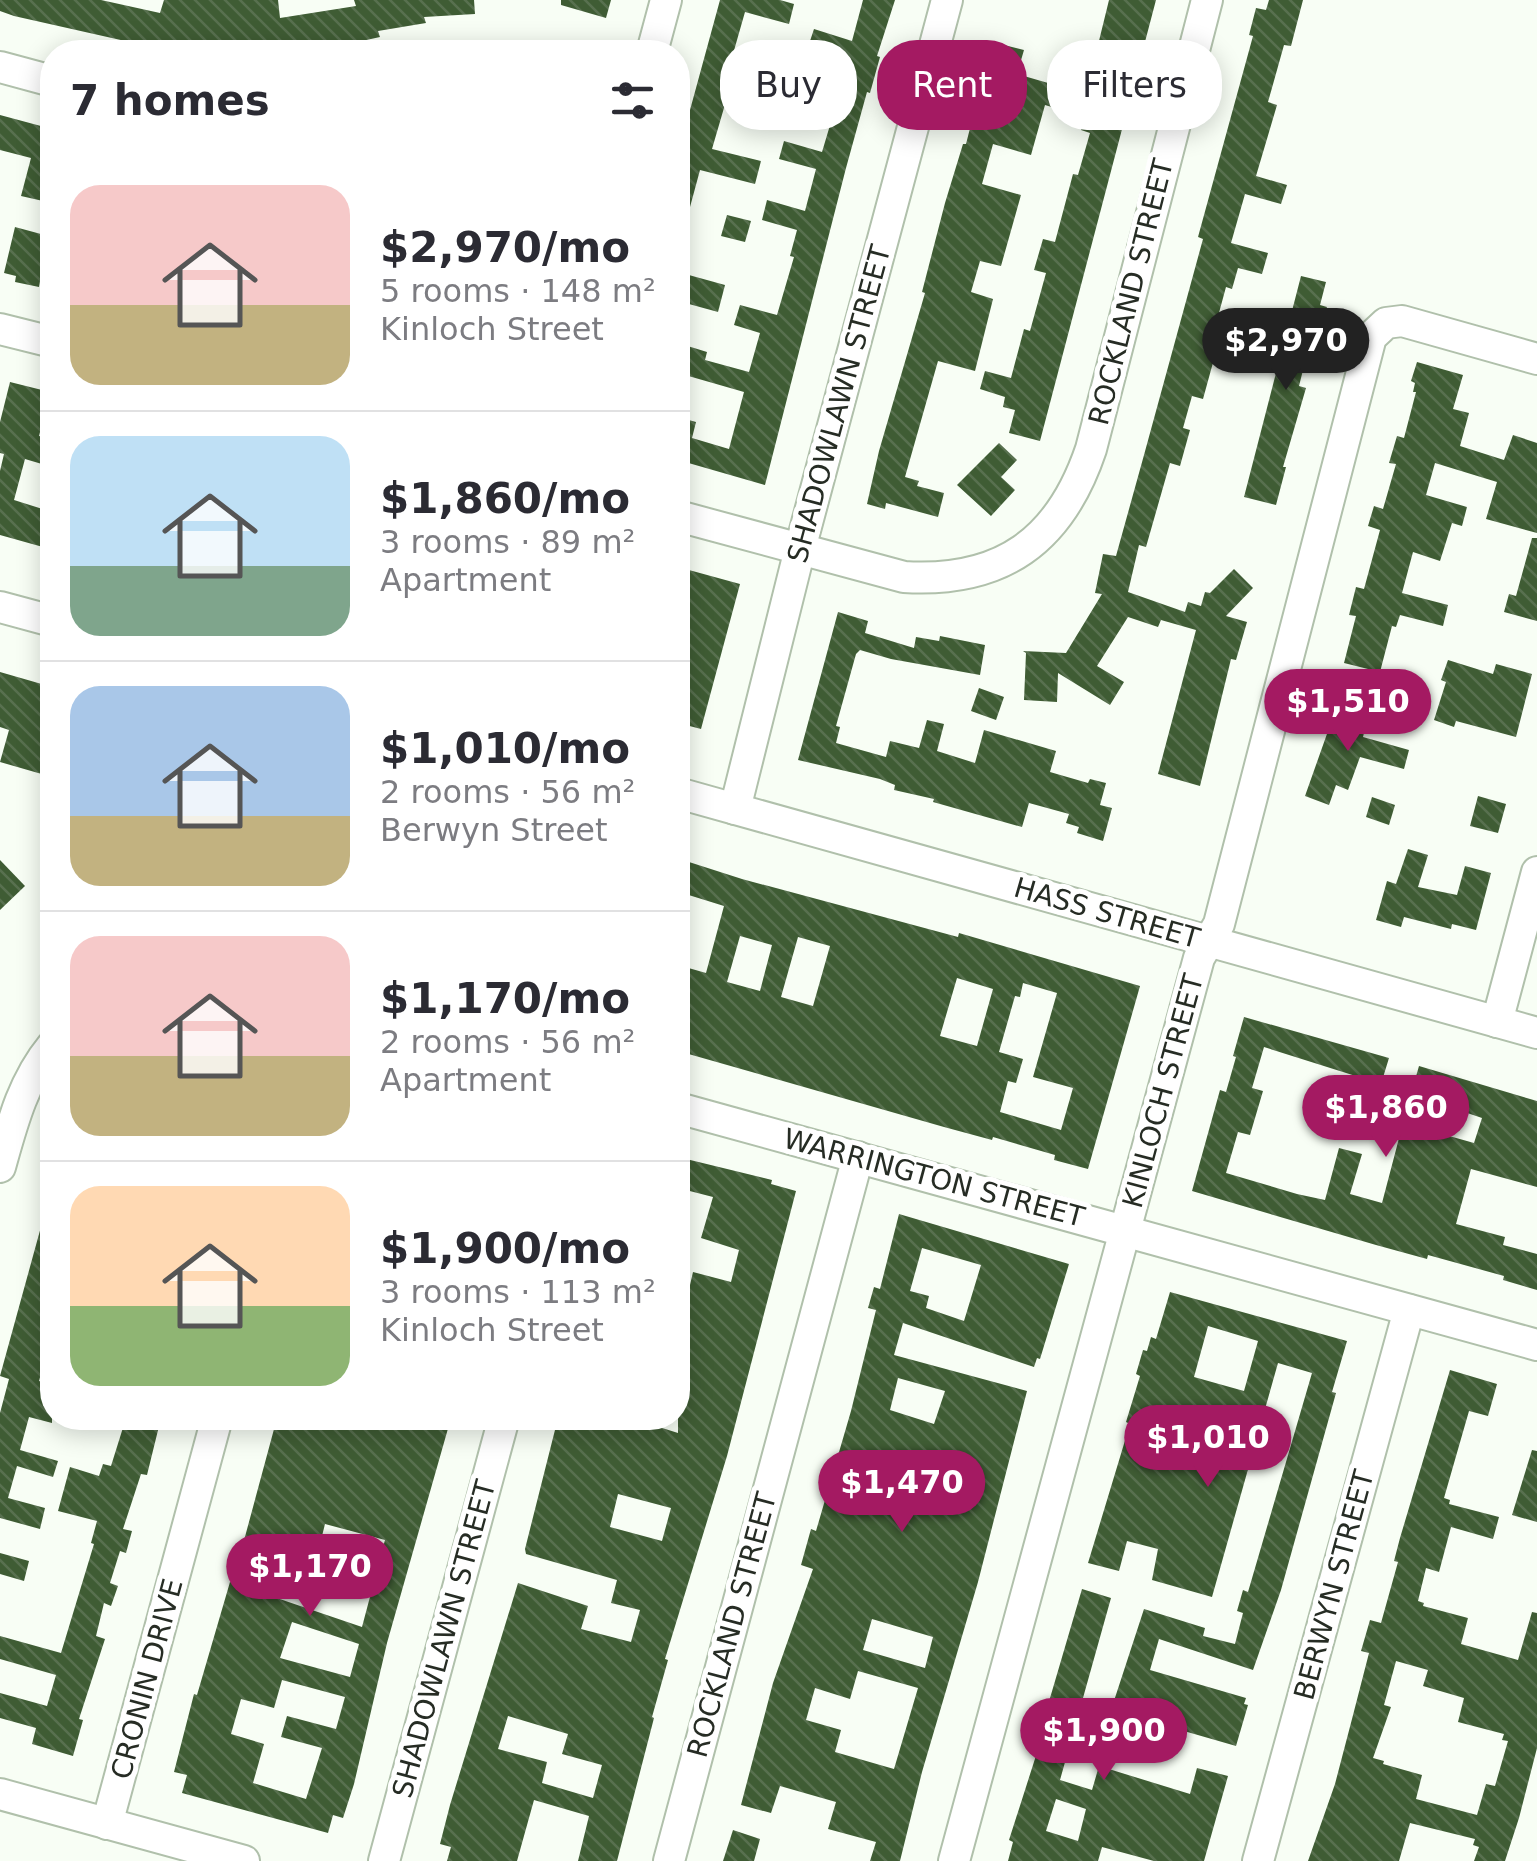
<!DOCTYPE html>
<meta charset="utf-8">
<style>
body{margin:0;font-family:"DejaVu Sans",sans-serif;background:#f2f2f3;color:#2b2b33;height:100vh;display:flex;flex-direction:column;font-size:38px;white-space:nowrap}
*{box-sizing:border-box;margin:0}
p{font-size:32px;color:#7c7c81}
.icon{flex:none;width:55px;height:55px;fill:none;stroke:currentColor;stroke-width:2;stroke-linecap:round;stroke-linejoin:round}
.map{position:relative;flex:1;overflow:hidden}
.sheet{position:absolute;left:40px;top:40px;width:650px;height:1390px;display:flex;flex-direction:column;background:#fff;border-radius:40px;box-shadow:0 5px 25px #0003}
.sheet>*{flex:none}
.hud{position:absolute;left:720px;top:40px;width:665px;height:90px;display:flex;gap:20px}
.price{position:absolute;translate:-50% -85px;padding:0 22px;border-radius:35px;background:#a41a62;color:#fff;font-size:32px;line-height:65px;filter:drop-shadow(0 2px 5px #0008)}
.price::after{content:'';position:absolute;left:50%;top:60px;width:30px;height:22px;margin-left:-15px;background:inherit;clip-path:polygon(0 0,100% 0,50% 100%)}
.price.on{background:#222;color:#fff}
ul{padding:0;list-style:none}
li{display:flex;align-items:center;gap:30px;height:250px;padding:0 30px}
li+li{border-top:2px solid #e1e1e2}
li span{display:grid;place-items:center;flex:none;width:280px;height:200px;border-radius:30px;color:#555}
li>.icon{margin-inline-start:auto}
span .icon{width:120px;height:120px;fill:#fffc;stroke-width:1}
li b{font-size:42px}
h2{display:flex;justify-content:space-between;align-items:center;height:120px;padding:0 30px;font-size:42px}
.pill{padding:0 35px;border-radius:40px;background:#fff;box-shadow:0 5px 25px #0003;font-size:35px;line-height:90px}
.pill.on{background:#a41a62;color:#fff}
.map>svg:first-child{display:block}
</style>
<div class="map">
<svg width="1537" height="1861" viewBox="0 0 1537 1861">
<defs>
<pattern id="building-back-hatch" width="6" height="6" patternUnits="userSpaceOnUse" patternTransform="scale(2.5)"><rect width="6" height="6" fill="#3f5c34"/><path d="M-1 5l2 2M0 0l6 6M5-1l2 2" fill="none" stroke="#58704f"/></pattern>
</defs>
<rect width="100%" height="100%" fill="#f8fef5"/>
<g fill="url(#building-back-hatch)" fill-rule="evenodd">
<path d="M0 0H101L160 13 164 0H278L280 18 356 6 354 0H474L475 14 424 17 426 23 378 31 380 37 330 48 331 52H174L14 16 0 11Z"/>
<path d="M561 0H611L606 18 561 5Z"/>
<path d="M720 0H780L794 4 789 24 745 12 727 75 733 77 712 149 761 161 755 184 700 170 683 233 678 232V154Z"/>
<path d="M863 0H895L877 56 880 57 870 93 867 92 846 168 765 485 685 462 682 471 678 470V417L696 422 692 438 729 449 744 392 678 373V343L707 352 705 360 749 372 760 333 734 325 740 305 777 315 794 257 790 256 797 230 762 220 767 200 805 211 816 169 779 159 784 141 822 152 842 85 838 84 845 59 808 47 814 29 852 41Z"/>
<path d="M1109 0H1156L1040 441 1009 433 1015 410 1003 407 1005 397 980 389 985 371 1011 378 1024 329 1030 331 1046 273 1034 270 1043 239 1055 242 1073 174 1078 175 1090 133 1081 130 1085 117 1045 105 1031 155 993 144 982 184 1021 195 1001 266 980 261 971 292 993 299 975 371 938 361 905 477 919 481 917 486 944 493 938 517 886 503 885 509 867 504 879 451 925 293 922 292 945 203 963 144H966L992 42 1024 50 1017 74 1086 94Z"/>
<path d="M1269 0H1303L1291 46 1284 45 1268 102 1277 105 1256 176 1287 185 1281 204 1245 194 1231 243 1268 253 1262 274 1238 268 1232 289 1226 287 1210 346 1217 348 1203 399 1192 396 1183 428 1190 430 1180 466 1170 463 1146 547 1139 545 1128 592 1185 612 1188 602 1201 606 1205 592 1210 593 1234 569 1253 588 1226 616 1247 622 1236 660 1231 659 1200 786 1158 774 1196 630 1161 620 1158 627 1128 617 1097 666 1124 682 1110 705 1058 673 1057 702 1024 700 1026 653 1023 651 1066 653 1102 594 1095 593 1103 554 1116 556 1144 455 1203 239 1198 237 1253 36 1249 35 1256 8 1266 10Z"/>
<path d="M0 115 52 129V163L43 201 21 196 31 158 0 150Z"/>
<path d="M727 215 751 221 745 242 721 236Z"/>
<path d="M15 227 52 237V284L40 281 39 287 15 282 16 276 4 273Z"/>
<path d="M678 272 725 285 718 312 678 301Z"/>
<path d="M1301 276 1326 282 1320 305 1327 307 1317 344 1310 342 1299 386 1306 388 1283 467H1286L1276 505 1244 497Z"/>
<path d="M1417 362 1463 375 1453 409 1469 413 1460 446 1504 460 1513 435 1537 443V533L1486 519 1497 482 1435 463 1426 495 1467 507 1462 526 1452 523 1440 561 1413 552 1402 593 1448 605 1443 626 1400 615 1396 627 1392 626 1380 672 1344 663 1356 616 1349 615 1356 587 1364 589 1380 530 1368 526 1374 506 1383 509 1396 464 1389 463 1397 436 1404 438 1416 392H1413L1415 383 1411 381Z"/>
<path d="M10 382 50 392 39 436 52 439V467L25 459 14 500 52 512 50 549 0 535V471L4 454 0 453V422Z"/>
<path d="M999 443 1017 460 1001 477 1015 490 991 516 957 485Z"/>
<path d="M1532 538H1537V621L1504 612 1509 594 1516 596Z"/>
<path d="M678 567 740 584 701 729 678 723V671L686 641 678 638Z"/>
<path d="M838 612 868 621 865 633 914 648 916 637 939 641 940 636 985 645 980 675 891 659 860 650 856 654 836 726 840 727 836 743 886 757 890 741 919 748 927 720 944 724 937 751 975 763 984 730 1056 751 1050 772 1088 783 1090 779 1106 783 1100 805 1112 808 1103 841 1077 833 1079 827 1066 823 1069 814 1029 803 1022 827 933 802 934 799 894 790 895 785 880 779 798 760Z"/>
<path d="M1448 660 1493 674 1496 664 1532 674 1516 737 1456 721 1454 727 1434 720 1446 682 1441 680Z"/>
<path d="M0 672 52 687V777L0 762 9 730 0 727Z"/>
<path d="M979 688 1004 697 996 720 971 711Z"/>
<path d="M1333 704 1369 714 1363 737 1409 750 1404 769 1360 757 1348 790 1336 785 1329 805 1305 796 1328 731Z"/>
<path d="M1478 796 1506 804 1498 833 1470 826Z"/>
<path d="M1372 797 1395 805 1389 825 1366 817Z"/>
<path d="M1408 849 1428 855 1418 887 1457 895 1465 866 1491 873 1476 930 1452 924 1451 929 1404 917 1401 927 1376 920 1387 881 1396 884Z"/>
<path d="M0 860 25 886 0 910Z"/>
<path d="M689 862 742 879 958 937 959 933 1140 986 1088 1169 1054 1160 1055 1155 993 1137 992 1140 944 1127 678 1051 685 1017 678 1016V965L706 973 724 906 679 892ZM740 936 772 945 760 991 727 982ZM798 937 830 946 813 1006 781 997ZM957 978 993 989 977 1046 940 1036ZM1023 983 1057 993 1033 1077 1073 1088 1061 1130 1000 1112 1008 1081 1016 1083 1023 1059 999 1052 1015 996 1020 997Z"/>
<path d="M1244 1017 1389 1058 1381 1084 1264 1047 1252 1088 1263 1091 1250 1135 1238 1132 1226 1173 1297 1194 1325 1200 1339 1148 1362 1154 1350 1194 1382 1203 1403 1123 1474 1143 1482 1118 1411 1094 1419 1066 1537 1101V1187L1471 1169 1456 1224 1505 1237 1503 1245 1537 1254V1290L1503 1280 1504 1276 1428 1255 1427 1259 1376 1245 1192 1191 1220 1090 1226 1092 1236 1057 1233 1056Z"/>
<path d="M1323 1102 1345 1108 1338 1133 1316 1127Z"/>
<path d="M678 1157 772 1180 771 1184 796 1191 727 1456 665 1659 668 1660 652 1717 654 1718 617 1861H578L589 1816 534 1800 517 1861H447L451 1847 440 1844 450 1805 518 1583 588 1606 581 1629 631 1642 640 1610 611 1603 617 1580 526 1554 525 1549 558 1418H641L640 1421 678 1433V1337L693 1272 731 1282 739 1250 701 1238 713 1197 678 1188ZM618 1494 671 1508 662 1541 610 1527ZM508 1716 568 1734 562 1754 602 1765 593 1798 542 1783 547 1762 498 1749Z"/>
<path d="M47 1205 52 1206V1332L39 1381 48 1384 44 1398 52 1400V1423L29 1417 20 1450 58 1461 53 1477 17 1466 8 1498 45 1508 40 1529 0 1518V1413L9 1379 0 1376Z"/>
<path d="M899 1214 1069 1264 1040 1359 1037 1358 1034 1367 903 1323 894 1355 1027 1391 978 1582 922 1772 900 1861H870L876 1842 828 1829 836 1802 780 1786 771 1813 741 1805 773 1683 813 1569 801 1565 811 1529 816 1531 851 1411 876 1310 868 1308 874 1287 880 1289ZM922 1248 981 1265 964 1321 926 1308 929 1296 910 1291ZM898 1378 945 1391 934 1424 890 1410ZM872 1619 933 1637 925 1668 863 1650ZM858 1671 918 1688 894 1769 835 1752 841 1730 806 1720 815 1688 850 1699Z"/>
<path d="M1170 1292 1347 1341 1332 1392 1336 1393 1281 1590 1253 1670 1159 1639 1150 1670 1246 1698 1244 1704 1248 1705 1236 1746 1111 1710 1144 1609 1205 1628 1203 1636 1235 1644 1243 1613 1237 1611 1243 1590 1248 1592 1312 1373 1278 1363 1212 1597 1152 1580 1158 1549 1127 1541 1119 1571 1088 1563 1130 1424 1126 1422 1140 1376 1136 1374 1143 1350 1147 1351 1151 1337 1156 1339ZM1208 1326 1258 1341 1244 1391 1194 1377Z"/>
<path d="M1450 1370 1497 1384 1488 1416 1469 1411 1444 1498 1450 1500 1449 1504 1499 1517 1493 1539 1451 1527 1439 1572 1426 1568 1418 1601 1424 1603 1423 1606 1468 1618 1461 1644 1518 1660 1532 1612 1537 1613V1748L1519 1818 1505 1861H1474L1479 1847 1473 1845 1475 1839 1410 1823 1399 1861H1308L1335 1784 1352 1719 1369 1653 1361 1651 1370 1620 1381 1623 1398 1562 1394 1561 1400 1538ZM1396 1661 1428 1670 1423 1686 1464 1698 1458 1722 1504 1734 1502 1740 1508 1741 1495 1786 1486 1784 1477 1815 1416 1799 1422 1775 1383 1764 1384 1761 1373 1758 1391 1707 1384 1705Z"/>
<path d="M126 1418H161L147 1475 141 1474 123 1529 132 1531 126 1553 120 1551 110 1583 118 1586 111 1606 104 1603 96 1636 105 1639 79 1719 83 1720 73 1756 32 1744 36 1728 0 1718V1693L47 1706 56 1675 0 1659V1636L61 1653 94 1544 91 1543 97 1521 58 1511 70 1467 99 1476 103 1464 111 1466Z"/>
<path d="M277 1418H293L326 1426 329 1418H451L387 1643 354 1784 343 1818 333 1815 328 1833 182 1793 187 1775 174 1772 194 1694 197 1695 230 1582 362 1627 371 1593 239 1559ZM325 1524 385 1540 376 1572 317 1556ZM292 1622 359 1644 350 1677 280 1658ZM282 1680 345 1697 336 1729 287 1716 281 1737 322 1748 306 1799 253 1783 264 1744 231 1734 241 1699 274 1708Z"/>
<path d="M1532 1450 1537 1451V1522L1512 1515Z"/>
<path d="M0 1553 29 1561 24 1581 0 1574Z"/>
<path d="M1082 1589 1111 1598 1060 1780 1092 1790 1099 1766 1190 1794 1197 1768 1228 1776 1204 1861H1154L1102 1847 1098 1861H1008L1013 1842 1009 1840 1041 1740 1038 1739ZM1056 1799 1086 1809 1078 1841 1046 1831Z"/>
<path d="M733 1830 760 1839 754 1861H723Z"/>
</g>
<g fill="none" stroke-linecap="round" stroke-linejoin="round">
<defs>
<g id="minor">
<path d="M652 52 666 0"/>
<path d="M0 67 52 81"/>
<path d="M0 329 52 342"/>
<path d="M678 516 904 577C1002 583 1060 541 1091 449L1207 0"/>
<path d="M0 607 52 621"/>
<path d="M678 793 1537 1033"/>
<path d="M735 809 800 549 947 0"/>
<path d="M1497 1022 1537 872"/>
<path d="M678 1108 1537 1345"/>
<path d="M0 1167C12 1124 23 1081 52 1046"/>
<path d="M0 1794 244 1861"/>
<path d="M107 1824 217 1418"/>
<path d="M384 1861 504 1418"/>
<path d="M669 1861 858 1157"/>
<path d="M954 1861 1199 958 1219 924 1371 337 1386 323 1402 321 1537 359"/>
<path d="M1258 1861 1409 1310"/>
</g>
</defs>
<use href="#minor" stroke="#b0c0ab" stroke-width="34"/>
<use href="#minor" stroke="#fff" stroke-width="30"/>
</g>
<g text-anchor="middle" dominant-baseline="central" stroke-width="10" stroke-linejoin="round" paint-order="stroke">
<g font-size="28" fill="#262c24" stroke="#fff">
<text transform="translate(1131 292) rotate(-76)">ROCKLAND STREET</text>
<text transform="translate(839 404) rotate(-75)">SHADOWLAWN STREET</text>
<text transform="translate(1107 913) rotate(16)">HASS STREET</text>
<text transform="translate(1163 1091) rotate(-75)">KINLOCH STREET</text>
<text transform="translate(934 1178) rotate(15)">WARRINGTON STREET</text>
<text transform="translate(1334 1585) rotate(-75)">BERWYN STREET</text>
<text transform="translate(732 1625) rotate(-75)">ROCKLAND STREET</text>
<text transform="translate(444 1639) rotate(-75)">SHADOWLAWN STREET</text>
<text transform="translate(147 1679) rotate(-75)">CRONIN DRIVE</text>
</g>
</g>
</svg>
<b class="price on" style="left:1286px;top:393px">$2,970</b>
<b class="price" style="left:1348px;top:754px">$1,510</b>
<b class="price" style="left:1386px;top:1160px">$1,860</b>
<b class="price" style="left:1208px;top:1490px">$1,010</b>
<b class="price" style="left:902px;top:1535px">$1,470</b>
<b class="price" style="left:310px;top:1619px">$1,170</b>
<b class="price" style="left:1104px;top:1783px">$1,900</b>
<div class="hud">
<a class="pill">Buy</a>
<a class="pill on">Rent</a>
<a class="pill">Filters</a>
</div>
<section class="sheet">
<h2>7 homes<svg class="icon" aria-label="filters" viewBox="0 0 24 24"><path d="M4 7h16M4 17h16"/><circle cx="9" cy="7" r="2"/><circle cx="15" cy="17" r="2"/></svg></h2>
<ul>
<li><span style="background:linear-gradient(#f6c9c9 60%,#c2b280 0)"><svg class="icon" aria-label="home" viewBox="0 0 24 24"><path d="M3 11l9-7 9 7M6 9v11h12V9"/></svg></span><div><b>$2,970/mo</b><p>5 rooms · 148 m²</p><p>Kinloch Street</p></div></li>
<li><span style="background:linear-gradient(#bfe0f5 65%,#7fa58c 0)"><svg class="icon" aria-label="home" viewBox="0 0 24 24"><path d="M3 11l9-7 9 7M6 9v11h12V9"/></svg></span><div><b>$1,860/mo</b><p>3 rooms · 89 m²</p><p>Apartment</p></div></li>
<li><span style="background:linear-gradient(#a9c7e8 65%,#c2b280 0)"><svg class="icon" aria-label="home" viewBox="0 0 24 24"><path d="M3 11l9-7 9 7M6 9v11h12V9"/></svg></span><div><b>$1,010/mo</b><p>2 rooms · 56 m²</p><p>Berwyn Street</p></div></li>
<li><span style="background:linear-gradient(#f6c9c9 60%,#c2b280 0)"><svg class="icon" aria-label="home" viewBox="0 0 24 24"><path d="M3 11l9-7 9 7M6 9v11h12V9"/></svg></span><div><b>$1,170/mo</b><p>2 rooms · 56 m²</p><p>Apartment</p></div></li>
<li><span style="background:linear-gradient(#ffd9b3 60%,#8fb573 0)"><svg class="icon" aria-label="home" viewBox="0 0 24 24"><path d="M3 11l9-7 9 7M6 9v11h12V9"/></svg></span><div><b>$1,900/mo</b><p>3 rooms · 113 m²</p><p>Kinloch Street</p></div></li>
</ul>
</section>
</div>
